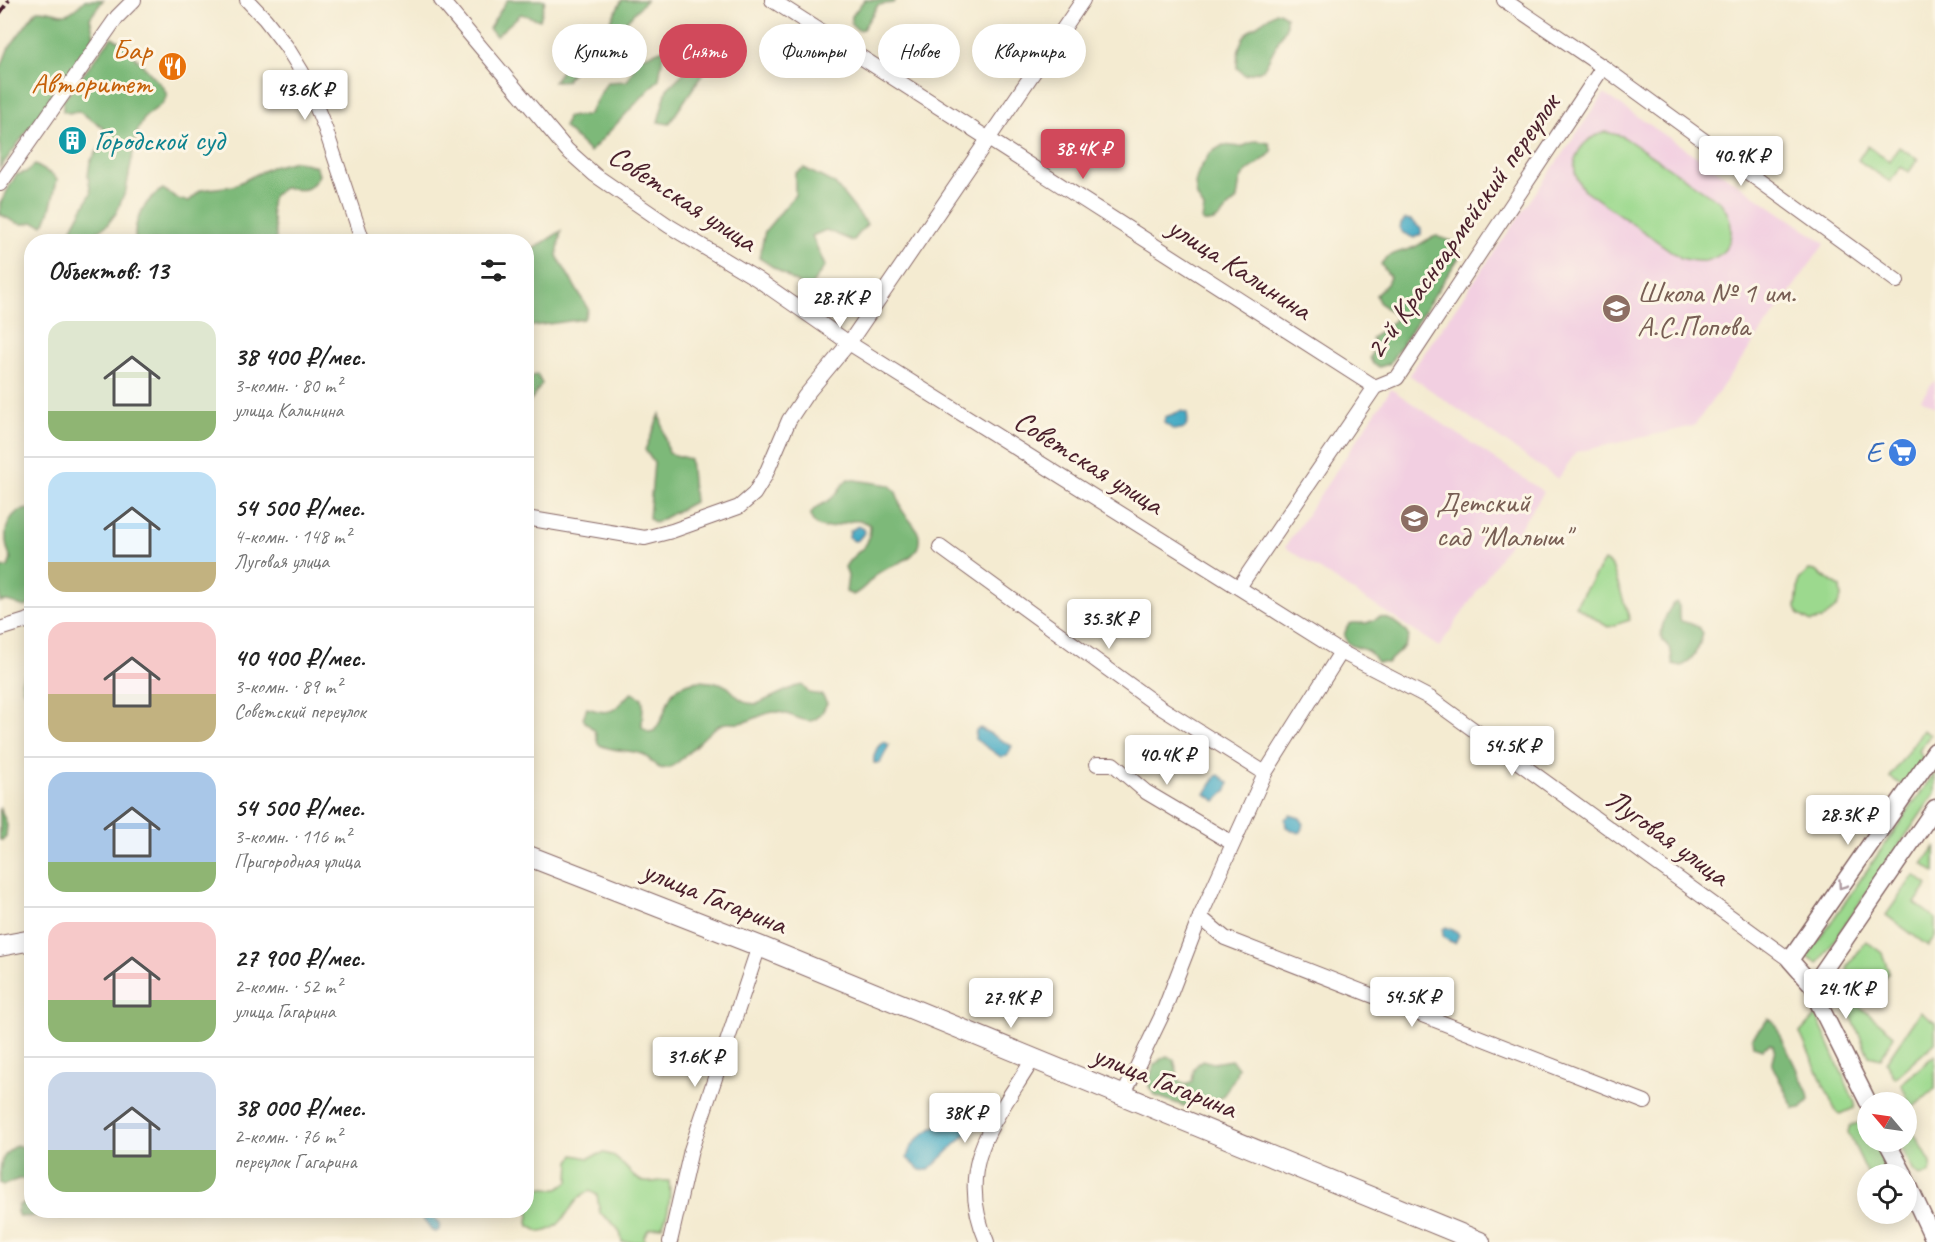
<!DOCTYPE html>
<html lang="ru">
<meta charset="utf-8">
<style>
body{margin:0;font-family:Caveat,sans-serif;background:#f2f2f2;color:#222;height:100vh;display:flex;flex-direction:column;font-size:22px;white-space:nowrap}
*{box-sizing:border-box;margin:0}
p{font-size:20px;color:#767676}
.icon{flex:none;width:33px;height:33px;fill:none;stroke:currentColor;stroke-width:2;stroke-linecap:round;stroke-linejoin:round}
.map{position:relative;flex:1;overflow:hidden}
.sheet{position:absolute;left:24px;top:234px;width:510px;height:984px;display:flex;flex-direction:column;background:#fff;border-radius:24px;box-shadow:0 3px 15px #0003}
.sheet>*{flex:none}
.hud{position:absolute;left:552px;top:24px;width:570px;height:54px;display:flex;gap:12px}
.needle{width:39px;rotate:299deg}
.tools{position:absolute;left:1857px;top:1092px;display:grid;gap:12px}
.tools a{display:grid;place-items:center;width:60px;height:60px;border-radius:50%;background:#fff;box-shadow:0 3px 15px #0003;font-size:30px}
.price{position:absolute;translate:-50% -51px;padding:0 14px;border-radius:6px;background:#fff;color:#222;font-size:20px;line-height:39px;filter:drop-shadow(0 2px 3px #0008)}
.price::after{content:'';position:absolute;left:50%;top:36px;width:18px;height:14px;margin-left:-9px;background:inherit;clip-path:polygon(0 0,100% 0,50% 100%)}
.price.current{background:#d1495b;color:#fff}
ul{padding:0;list-style:none}
li{display:flex;align-items:center;gap:18px;height:150px;padding:0 24px}
li+li{border-top:2px solid #e0e0e0}
li span{display:grid;place-items:center;flex:none;width:168px;height:120px;border-radius:18px;color:#555}
li>.icon{margin-inline-start:auto}
span .icon{width:72px;height:72px;fill:#fffc;stroke-width:1}
li b{font-size:26px}
h2{display:flex;justify-content:space-between;align-items:center;height:72px;padding:0 24px;font-size:26px}
.pill{padding:0 21px;border-radius:27px;background:#fff;box-shadow:0 3px 15px #0003;font-size:21px;line-height:54px}
.pill.current{background:#d1495b;color:#fff}
.map>svg:first-child{display:block}
</style>
<div class="map">
<svg width="1935" height="1242" viewBox="0 0 1935 1242">
<rect width="100%" height="100%" fill="#fcf5e5"/>
<filter id="ink" filterUnits="userSpaceOnUse"><feTurbulence type="fractalNoise" baseFrequency=".0167" numOctaves="2"/><feDisplacementMap in="SourceGraphic" scale="12" xChannelSelector="R" yChannelSelector="G"/><feConvolveMatrix kernelMatrix="1 2 1 2 8 2 1 2 1" color-interpolation-filters="sRGB"/></filter>
<filter id="wash" filterUnits="userSpaceOnUse"><feTurbulence type="fractalNoise" baseFrequency=".008" numOctaves="4" result="noise"/><feDisplacementMap in="SourceGraphic" scale="24" xChannelSelector="R" yChannelSelector="G"/><feGaussianBlur stdDeviation="1.35" result="paint"/><feColorMatrix in="noise" values="0 0 0 0 0 0 0 0 0 0 0 0 0 0 0 0 0 1.4 0 .05"/><feComposite in="paint" operator="in"/></filter>
<g filter="url(#wash)">
<rect width="100%" height="100%" fill="#f4ebd1"/>
<g fill="#f2cfe1">
<path d="M1604 94 1825 243 1694 426 1576 452 1558 479 1409 375Z"/>
<path d="M1935 380V407L1921 399Z"/>
<path d="M1391 389 1544 492 1439 647 1285 547Z"/>
</g>
<g fill="#9cd98e" stroke="#737c5c" stroke-width="1.5">
<path d="M1605 132 1622 136 1720 202C1738 222 1735 255 1705 261 1697 262 1689 260 1681 258L1583 189C1565 164 1578 141 1605 132Z"/>
<path d="M1867 146 1889 161 1899 147 1918 159 1909 172 1901 167 1890 182 1858 160Z"/>
<path d="M1604 561 1612 566 1630 620 1608 627 1575 606Z"/>
<path d="M1809 570 1815 571 1840 587 1841 598 1837 607 1822 619 1811 622 1799 615 1796 608 1799 580Z"/>
<path d="M1923 730 1930 735 1919 751 1923 759 1904 787 1890 777Z"/>
<path d="M1935 772V793L1818 964 1807 957Z"/>
<path d="M1935 847V873L1923 864Z"/>
<path d="M1914 875 1928 885 1915 903 1935 918V936L1928 946 1886 915Z"/>
<path d="M1866 941 1882 953 1889 972 1871 997 1851 982 1847 967Z"/>
<path d="M1853 1001 1894 1035 1881 1059 1869 1056 1847 1007Z"/>
<path d="M1920 1012 1935 1023V1043L1895 1078 1886 1062Z"/>
<path d="M1816 1015 1855 1103 1854 1108 1841 1114 1836 1112 1800 1033Z"/>
<path d="M1935 1055V1089L1912 1108 1901 1084Z"/>
<path d="M1863 1121 1867 1123 1868 1142H1877L1894 1174H1868L1848 1132 1850 1126Z"/>
<path d="M1907 1121 1931 1163V1169L1928 1174 1919 1176 1914 1172 1899 1142H1906Z"/>
<path d="M603 1153C619 1154 627 1173 641 1181 650 1185 660 1179 669 1181 671 1195 669 1214 662 1226L649 1229 644 1236 645 1242H622C621 1227 610 1221 600 1213L597 1195 590 1191C569 1198 566 1231 540 1232L529 1226 528 1222C530 1212 529 1190 543 1188 548 1187 553 1190 558 1189L569 1181 570 1161 574 1155 588 1158Z"/>
</g>
<g fill="#7db979" stroke="#646c52" stroke-width="1.5">
<path d="M85 0H103L90 18 94 36 85 53 0 168V70L8 49 37 10C64 9 60 25 85 0Z"/>
<path d="M507 0H545L540 20 521 14 496 36 489 29Z"/>
<path d="M622 0H646L612 37 603 35Z"/>
<path d="M864 0H895L893 3 878 5 863 29 858 30 851 24 852 16Z"/>
<path d="M1276 12H1279L1286 16V27L1263 70 1245 75 1237 68C1238 30 1249 32 1276 12Z"/>
<path d="M112 37 122 43 163 87 167 95 163 103 145 117 137 132 126 190 116 213 107 225 98 231 90 241H65L91 193 88 176 90 162 104 141 106 132 103 127 78 111 69 113 63 111V101Z"/>
<path d="M595 40 566 81H554L572 55Z"/>
<path d="M664 49 659 79 590 152 564 127 567 117 588 115 607 82 627 81 639 58Z"/>
<path d="M703 54 714 57 669 124 658 122 667 89Z"/>
<path d="M1256 141 1269 143 1272 151C1265 162 1250 166 1242 177 1237 183 1240 193 1236 201 1223 209 1221 224 1204 222L1202 220 1204 208 1197 197 1195 183 1199 170 1210 153 1223 145 1241 147Z"/>
<path d="M296 161 316 166 319 175C308 194 303 190 284 188L273 196C267 209 277 227 276 241L218 242C211 238 204 237 198 242L136 241C131 223 147 197 163 189L180 200 189 201 201 190 233 186 271 167Z"/>
<path d="M35 165 53 175 57 180C54 191 50 219 43 225L32 222C21 228 11 220 0 214V204L16 175 26 172Z"/>
<path d="M804 168 835 184 867 224 853 241 826 230 812 236 825 266 808 290 759 258 765 231 795 195V173Z"/>
<path d="M561 231 557 256 588 309 584 319 527 327V253Z"/>
<path d="M1437 236 1456 243 1460 251 1458 259 1389 364 1379 367 1373 364 1370 358 1375 345 1372 338 1395 320V316L1379 302 1376 295 1387 284 1390 277 1381 264C1389 252 1403 252 1415 247 1423 243 1428 238 1437 236Z"/>
<path d="M537 374 542 384 527 406V379Z"/>
<path d="M660 414 668 453 690 459 694 502 655 523 649 518 654 463 645 450Z"/>
<path d="M848 479 889 485C899 492 897 498 901 508 906 518 917 525 919 536 922 561 891 563 877 574 868 582 864 590 853 595L846 592 848 576 845 567C857 546 870 554 870 525 848 509 823 545 810 516 814 505 823 506 832 498 838 493 841 485 848 479Z"/>
<path d="M31 509V602L26 607C18 606 8 598 0 602V568L8 567 11 559C4 544 2 524 17 512 21 509 27 510 31 509Z"/>
<path d="M1676 602 1679 606V617L1681 621C1690 624 1699 624 1703 633 1700 646 1694 659 1682 666L1673 664C1669 651 1675 648 1662 641 1659 630 1667 608 1676 602Z"/>
<path d="M1380 617C1391 618 1404 627 1409 637L1405 646 1387 663 1377 662C1375 660 1374 657 1371 654 1362 645 1351 652 1344 636 1349 618 1351 624 1366 623 1371 622 1376 619 1380 617Z"/>
<path d="M31 670 32 697H31L26 695C19 683 19 677 31 670Z"/>
<path d="M699 681 720 683 728 687 739 698 747 703 757 704 794 687 802 685 809 693 822 695 827 703C812 738 798 711 774 712 762 713 751 722 739 723 735 724 730 722 726 723 705 726 679 774 660 768 653 765 649 757 642 754 627 749 611 752 598 744L595 731 585 722 583 718 587 708C597 711 608 715 617 707 624 702 623 698 632 693L642 698 643 703 642 727 649 732 654 731C673 708 660 686 699 681Z"/>
<path d="M0 807 7 825 6 837 3 840H0Z"/>
<path d="M1768 1019 1774 1022 1808 1093 1809 1100 1801 1108 1794 1109 1772 1065 1775 1053 1773 1046 1770 1044 1762 1049 1753 1046 1752 1038Z"/>
<path d="M1167 1056 1174 1060 1179 1080 1186 1085 1192 1082 1194 1068 1202 1060 1213 1063 1231 1060 1238 1067 1235 1077 1223 1096 1216 1100 1197 1101 1184 1106 1156 1096 1149 1087C1148 1075 1155 1060 1167 1056Z"/>
<path d="M16 1145 23 1147 26 1154 31 1160V1187L24 1179H19L3 1185 0 1183C0 1164 0 1156 16 1145Z"/>
<path d="M31 1200 32 1210 74 1211C64 1221 56 1217 43 1216 35 1215 27 1218 19 1216L17 1212 19 1205Z"/>
</g>
<g fill="#45aac4" stroke="#486478" stroke-width="1.5">
<path d="M1405 219 1411 220 1421 229V234L1414 238 1403 233 1400 229 1401 224Z"/>
<path d="M1181 411 1187 413 1188 421 1185 428 1174 430 1164 423 1165 417Z"/>
<path d="M858 526 864 529 865 532 858 540 854 541 849 537 850 531Z"/>
<path d="M980 728 1012 746 1007 756 1001 757 975 739 976 730Z"/>
<path d="M885 742 889 745 880 763H874C873 755 877 744 885 742Z"/>
<path d="M1219 775 1229 783 1227 790 1216 801 1205 794 1216 776Z"/>
<path d="M1290 815 1300 818 1304 824 1300 832 1298 833 1286 827 1285 819Z"/>
<path d="M1446 927 1457 932 1459 935 1455 943C1447 940 1441 939 1443 929Z"/>
<path d="M956 1117H966L972 1124 970 1130 929 1170H920L907 1158C911 1136 937 1125 956 1117Z"/>
<path d="M427 1212 432 1215 440 1225 439 1230 436 1232 432 1231 423 1219Z"/>
</g>
</g>
<g filter="url(#ink)">
<g fill="none" stroke-linecap="round" stroke-linejoin="round">
<defs>
<g id="minor">
<path d="M247 0 265 19 286 46 302 72 325 128 363 242"/>
<path d="M441 0 567 150 595 175 669 226 757 279 849 343 1341 652 1430 698 1790 960"/>
<path d="M772 0 1375 387"/>
<path d="M1504 0 1603 67 1897 281"/>
<path d="M0 184 117 17 134 0"/>
<path d="M526 518 645 538 672 531 739 507 754 494 765 476 789 420 805 396 849 343 1083 0"/>
<path d="M940 547 1160 707 1265 773"/>
<path d="M1239 587 1375 387 1397 378 1603 67"/>
<path d="M0 629 32 619"/>
<path d="M1097 764H1113L1146 792 1232 843"/>
<path d="M1200 917 1225 938 1645 1102"/>
<path d="M1123 1096 1163 1013 1200 917 1265 773 1341 652"/>
<path d="M670 1242 691 1150 759 946"/>
<path d="M987 1242C953 1164 995 1122 1033 1059"/>
</g>
<g id="tertiary">
<path d="M1813 986 1935 808"/>
<path d="M1868 1102 1819 1004 1813 986 1790 960 1935 751"/>
<path d="M1887 1142 1904 1174"/>
<path d="M1906 1180 1935 1242"/>
</g>
<g id="secondary">
<path d="M526 855 759 946 1480 1242"/>
<path d="M0 946 32 940"/>
</g>
</defs>
<use href="#minor" stroke="#866665" stroke-width="16"/>
<use href="#tertiary" stroke="#866665" stroke-width="19"/>
<use href="#secondary" stroke="#866665" stroke-width="22"/>
<use href="#minor" stroke="#fff" stroke-width="14"/>
<use href="#tertiary" stroke="#fff" stroke-width="16"/>
<use href="#secondary" stroke="#fff" stroke-width="20"/>
<path stroke="#4a1f2b" stroke-width="4" stroke-dasharray="9 4.5" stroke-linecap="butt" d="M0 13 9 0"/>
</g>
<defs><path id="oneway-chevron" d="M-2-3.5L2.5 0L-2 3.5" fill="none" stroke-width="1.6" stroke-linecap="round" stroke-linejoin="round" transform="scale(1.5)"/></defs>
<use stroke="#ae9aa0" href="#oneway-chevron" transform="translate(1842 885) rotate(125)"/>
</g>
<defs>
<symbol id="restaurant-disc" viewBox="-11 -11 22 22"><circle r="9.5" fill="#e8710a" stroke="#fcf5e5"/><path d="M-5-6h1v4h1v-4h1v4h1v-4h1v5L-1.5 .5V6h-2V.5L-5-1ZM5-6V6H3V1.5H1.5Q1.5-4 5-6Z" fill="#fff"/></symbol>
<symbol id="building-disc" viewBox="-11 -11 22 22"><circle r="9.5" fill="#0f9aa8" stroke="#fcf5e5"/><path d="M-4-6H4V6H1V3H-1V6H-4ZM-2.5-4.3h1.7v1.8h-1.7ZM.8-4.3h1.7v1.8H.8ZM-2.5-1h1.7V.8h-1.7ZM.8-1h1.7V.8H.8Z" fill="#fff"/></symbol>
<symbol id="school-disc" viewBox="-11 -11 22 22"><circle r="9.5" fill="#8d6e63" stroke="#fcf5e5"/><path d="M0-5L7-2L0 1L-7-2ZM-4 1L0 2.5L4 1V4Q0 6-4 4Z" fill="#fff"/></symbol>
<symbol id="supermarket-disc" viewBox="-11 -11 22 22"><circle r="9.5" fill="#3f7fe0" stroke="#fcf5e5"/><path d="M-6-5.5h2.5l.6 2H6L4.5 2H-2.5L-4.4-4H-6ZM-1.5 3.2a1.3 1.3 0 1 0 .1 0ZM3 3.2a1.3 1.3 0 1 0 .1 0Z" fill="#fff"/></symbol>
</defs>
<g fill-rule="evenodd">
<use href="#restaurant-disc" x="156" y="50" width="33" height="33"/>
<use href="#building-disc" x="56" y="124" width="33" height="33"/>
<use href="#school-disc" x="1600" y="292" width="33" height="33"/>
<use href="#supermarket-disc" x="1886" y="436" width="33" height="33"/>
<use href="#school-disc" x="1398" y="502" width="33" height="33"/>
</g>
<g text-anchor="middle" dominant-baseline="central" stroke-width="6" stroke-linejoin="round" paint-order="stroke">
<g font-size="30" fill="#c56008" stroke="#fcf5e5" text-anchor="end">
<text x="152" y="49">Бар<tspan x="152" dy="34">Авторитет</tspan></text>
</g>
<g font-size="30" fill="#0d838f" stroke="#fcf5e5" text-anchor="start">
<text x="94" y="140">Городской суд</text>
</g>
<g font-size="30" fill="#4a1f2b" stroke="#fcf5e5">
<text transform="translate(683 198) rotate(33)">Советская улица</text>
<text transform="translate(1462 226) rotate(-55)">2-й Красноармейский переулок</text>
<text transform="translate(1240 268) rotate(33)">улица Калинина</text>
<text transform="translate(1089 462) rotate(32)">Советская улица</text>
<text transform="translate(1668 837) rotate(36)">Луговая улица</text>
<text transform="translate(715 897) rotate(22)">улица Гагарина</text>
<text transform="translate(1165 1081) rotate(22)">улица Гагарина</text>
</g>
<g font-size="30" fill="#785e54" stroke="#fcf5e5" text-anchor="start">
<text x="1637" y="292">Школа № 1 им.<tspan x="1637" dy="34">А.С.Попова</tspan></text>
<text x="1436" y="502">Детский<tspan x="1436" dy="34">сад "Малыш"</tspan></text>
</g>
<g font-size="30" fill="#366cbe" stroke="#fcf5e5" text-anchor="end">
<text x="1882" y="452">Е</text>
</g>
</g>
</svg>
<div class="tools">
<a><svg class="needle" viewBox="-14 -14 28 28"><path d="M0-13l5 13h-10z" fill="#e53935"/><path d="M0 13l5-13h-10z" fill="#767676"/></svg></a>
<a><svg class="icon" aria-label="locate" viewBox="0 0 24 24"><circle cx="12" cy="12" r="6"/><path d="M12 2v4M12 18v4M2 12h4M18 12h4"/></svg></a>
</div>
<b class="price" style="left:305px;top:121px">43.6K ₽</b>
<b class="price current" style="left:1083px;top:180px">38.4K ₽</b>
<b class="price" style="left:1741px;top:187px">40.9K ₽</b>
<b class="price" style="left:840px;top:329px">28.7K ₽</b>
<b class="price" style="left:1109px;top:650px">35.3K ₽</b>
<b class="price" style="left:1512px;top:777px">54.5K ₽</b>
<b class="price" style="left:1167px;top:786px">40.4K ₽</b>
<b class="price" style="left:1848px;top:846px">28.3K ₽</b>
<b class="price" style="left:1846px;top:1020px">24.1K ₽</b>
<b class="price" style="left:1412px;top:1028px">54.5K ₽</b>
<b class="price" style="left:1011px;top:1029px">27.9K ₽</b>
<b class="price" style="left:695px;top:1088px">31.6K ₽</b>
<b class="price" style="left:965px;top:1144px">38K ₽</b>
<div class="hud">
<a class="pill">Купить</a>
<a class="pill current">Снять</a>
<a class="pill">Фильтры</a>
<a class="pill">Новое</a>
<a class="pill">Квартира</a>
</div>
<section class="sheet">
<h2>Объектов: 13<svg class="icon" aria-label="filters" viewBox="0 0 24 24"><path d="M4 7h16M4 17h16"/><circle cx="9" cy="7" r="2"/><circle cx="15" cy="17" r="2"/></svg></h2>
<ul>
<li><span style="background:linear-gradient(#dfe7d0 75%,#8fb573 0)"><svg class="icon" aria-label="home" viewBox="0 0 24 24"><path d="M3 11l9-7 9 7M6 9v11h12V9"/></svg></span><div><b>38 400 ₽/мес.</b><p>3-комн. · 80 m²</p><p>улица Калинина</p></div></li>
<li><span style="background:linear-gradient(#bfe0f5 75%,#c2b280 0)"><svg class="icon" aria-label="home" viewBox="0 0 24 24"><path d="M3 11l9-7 9 7M6 9v11h12V9"/></svg></span><div><b>54 500 ₽/мес.</b><p>4-комн. · 148 m²</p><p>Луговая улица</p></div></li>
<li><span style="background:linear-gradient(#f6c9c9 60%,#c2b280 0)"><svg class="icon" aria-label="home" viewBox="0 0 24 24"><path d="M3 11l9-7 9 7M6 9v11h12V9"/></svg></span><div><b>40 400 ₽/мес.</b><p>3-комн. · 89 m²</p><p>Советский переулок</p></div></li>
<li><span style="background:linear-gradient(#a9c7e8 75%,#8fb573 0)"><svg class="icon" aria-label="home" viewBox="0 0 24 24"><path d="M3 11l9-7 9 7M6 9v11h12V9"/></svg></span><div><b>54 500 ₽/мес.</b><p>3-комн. · 116 m²</p><p>Пригородная улица</p></div></li>
<li><span style="background:linear-gradient(#f6c9c9 65%,#8fb573 0)"><svg class="icon" aria-label="home" viewBox="0 0 24 24"><path d="M3 11l9-7 9 7M6 9v11h12V9"/></svg></span><div><b>27 900 ₽/мес.</b><p>2-комн. · 52 m²</p><p>улица Гагарина</p></div></li>
<li><span style="background:linear-gradient(#c9d6e8 65%,#8fb573 0)"><svg class="icon" aria-label="home" viewBox="0 0 24 24"><path d="M3 11l9-7 9 7M6 9v11h12V9"/></svg></span><div><b>38 000 ₽/мес.</b><p>2-комн. · 76 m²</p><p>переулок Гагарина</p></div></li>
</ul>
</section>
</div>
